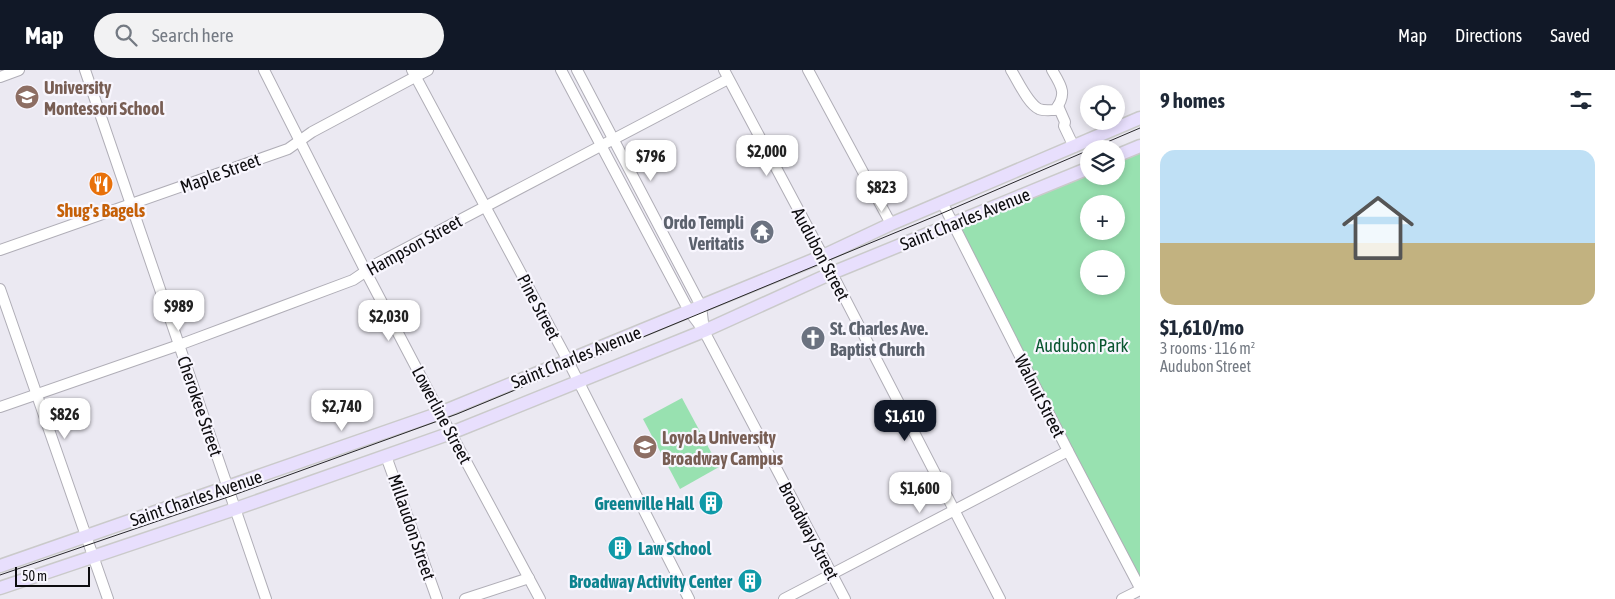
<!DOCTYPE html>
<meta charset="utf-8">
<style>
body{margin:0;font-family:"Asap Condensed",sans-serif;background:#f2f2f3;color:#1f2937;height:100vh;display:flex;flex-direction:column;font-size:19px;white-space:nowrap}
*{box-sizing:border-box;margin:0}
p{font-size:16px;color:#747a83}
.icon{flex:none;width:28px;height:28px;fill:none;stroke:currentColor;stroke-width:2;stroke-linecap:round;stroke-linejoin:round}
.map{position:relative;flex:1;overflow:hidden}
.panel{display:flex;flex-direction:column;background:#fff;width:475px}
.panel>*{flex:none}
.buttons{position:absolute;left:1080px;top:15px;display:grid;gap:10px}
.buttons a{display:grid;place-items:center;width:45px;height:45px;border-radius:50%;background:#fff;box-shadow:0 2px 8px #0003;font-size:25px}
.scale{position:absolute;left:15px;bottom:12px;width:75px;box-sizing:border-box;padding-left:5px;border:2px solid #0d0c0f;border-top:0;font-size:14px;line-height:18px;white-space:nowrap;color:#0d0c0f;-webkit-text-stroke:4px #f8f6fe;paint-order:stroke}
.price{position:absolute;translate:-50% -42px;padding:0 11px;border-radius:10px;background:#fff;color:#222;font-size:16px;line-height:32px;filter:drop-shadow(0 1px 2px #0008)}
.price::after{content:'';position:absolute;left:50%;top:30px;width:15px;height:11px;margin-left:-8px;background:inherit;clip-path:polygon(0 0,100% 0,50% 100%)}
.price.current{background:#111827;color:#fff}
ul{padding:0;list-style:none}
li{display:grid;align-content:center;gap:10px;height:265px;padding:0 20px}
li span{display:grid;place-items:center;height:155px;border-radius:15px;color:#555}
li>.icon{margin-inline-start:auto}
span .icon{width:90px;height:90px;fill:#fffc;stroke-width:1}
li b{font-size:21px}
h2{display:flex;justify-content:space-between;align-items:center;height:60px;padding:0 20px;font-size:21px}
header{display:flex;align-items:center;gap:30px;box-sizing:border-box;height:70px;padding:0 25px;background:#111827;color:#fff}
header strong{font-size:24px}
nav{display:flex;gap:28px;margin-inline-start:auto;font-size:18px}
.search{width:350px;height:45px;background:#f2f2f3;display:flex;align-items:center;gap:12px;box-sizing:border-box;padding:0 18px;border-radius:28px;color:#747a83;font-size:19px}
main{display:flex;flex:1;min-height:0}
.map>svg:first-child{display:block}
</style>
<header>
<strong>Map</strong>
<div class="search"><svg class="icon" aria-label="search" viewBox="0 0 24 24"><circle cx="10" cy="10" r="6"/><path d="M15 15l6 6"/></svg>Search here</div>
<nav><a>Map</a><a>Directions</a><a>Saved</a></nav>
</header>
<main>
<div class="map">
<svg width="1140" height="529" viewBox="0 0 1140 529">
<rect width="100%" height="100%" fill="#ebe9f2"/>
<g fill="#98e1b0" fill-rule="evenodd">
<path d="M1140 82V516L957 159 1089 105V106H1116V93ZM1089 134H1116V161H1089ZM1089 189H1116V216H1089Z"/>
<path d="M682 328 719 397 680 419 643 349Z"/>
</g>
<g fill="none" stroke-linecap="round" stroke-linejoin="round">
<defs>
<g id="minor">
<path d="M85 0 266 529"/>
<path d="M264 0 366 202 440 343 540 529"/>
<path d="M412 0 567 289 689 529"/>
<path d="M561 0 689 241 704 261 845 529"/>
<path d="M577 0 701 236 704 260"/>
<path d="M724 0 823 186 1000 529"/>
<path d="M808 0 891 154"/>
<path d="M1011 0C1018 11 1028 34 1039 39 1044 41 1050 40 1055 40 1068 24 1061 15 1052 0"/>
<path d="M0 7 19 0"/>
<path d="M1058 36 1065 52 1064 56 1074 77"/>
<path d="M942 132 1068 381 1140 518"/>
<path d="M0 180 288 79 312 62 428 0"/>
<path d="M0 219 108 529"/>
<path d="M0 337 179 275 353 210 378 193 728 9"/>
<path d="M386 386 437 529"/>
<path d="M465 529 529 508"/>
<path d="M784 529 1068 381"/>
<path d="M1122 529 1140 520"/>
</g>
<g id="major">
<path d="M1116 86 1140 76"/>
<path d="M0 496 440 343 823 186 891 154 1140 48"/>
<path d="M0 518 235 439 451 363 704 261 832 203 1089 98"/>
</g>
</defs>
<use href="#minor" stroke="#b0aeb7" stroke-width="12"/>
<use href="#major" stroke="#cacaca" stroke-width="15"/>
<use href="#minor" stroke="#fff" stroke-width="10"/>
<use href="#major" stroke="#e8dffd" stroke-width="12"/>
<g stroke="#27262a" stroke-width="1">
<path d="M1091 79 1140 58"/>
<path d="M0 505 231 426 457 344 938 145 1089 80"/>
</g>
</g>
<defs>
<symbol id="school-disc" viewBox="-11 -11 22 22"><circle r="9.5" fill="#8d6e63" stroke="#f8f6fe"/><path d="M0-5L7-2L0 1L-7-2ZM-4 1L0 2.5L4 1V4Q0 6-4 4Z" fill="#fff"/></symbol>
<symbol id="restaurant-disc" viewBox="-11 -11 22 22"><circle r="9.5" fill="#e8710a" stroke="#f8f6fe"/><path d="M-5-6h1v4h1v-4h1v4h1v-4h1v5L-1.5 .5V6h-2V.5L-5-1ZM5-6V6H3V1.5H1.5Q1.5-4 5-6Z" fill="#fff"/></symbol>
<symbol id="temple-disc" viewBox="-11 -11 22 22"><circle r="9.5" fill="#6b7280" stroke="#f8f6fe"/><path d="M0-6L5-2H3V0L6.5 2.5H4V6H1.5V3h-3V6H-4V2.5H-6.5L-3 0V-2H-5Z" fill="#fff"/></symbol>
<symbol id="church-disc" viewBox="-11 -11 22 22"><circle r="9.5" fill="#6b7280" stroke="#f8f6fe"/><path d="M-1.2-6h2.4v3.5h3.3v2.4h-3.3V6h-2.4V-.1h-3.3v-2.4h3.3Z" fill="#fff"/></symbol>
<symbol id="university-disc" viewBox="-11 -11 22 22"><circle r="9.5" fill="#8d6e63" stroke="#f8f6fe"/><path d="M0-5L7-2L0 1L-7-2ZM-4 1L0 2.5L4 1V4Q0 6-4 4Z" fill="#fff"/></symbol>
<symbol id="building-disc" viewBox="-11 -11 22 22"><circle r="9.5" fill="#0f9aa8" stroke="#f8f6fe"/><path d="M-4-6H4V6H1V3H-1V6H-4ZM-2.5-4.3h1.7v1.8h-1.7ZM.8-4.3h1.7v1.8H.8ZM-2.5-1h1.7V.8h-1.7ZM.8-1h1.7V.8H.8Z" fill="#fff"/></symbol>
</defs>
<g fill-rule="evenodd">
<use href="#school-disc" x="13" y="13" width="28" height="28"/>
<use href="#restaurant-disc" x="87" y="100" width="28" height="28"/>
<use href="#temple-disc" x="748" y="148" width="28" height="28"/>
<use href="#church-disc" x="799" y="254" width="28" height="28"/>
<use href="#university-disc" x="631" y="363" width="28" height="28"/>
<use href="#building-disc" x="697" y="419" width="28" height="28"/>
<use href="#building-disc" x="606" y="464" width="28" height="28"/>
<use href="#building-disc" x="736" y="497" width="28" height="28"/>
</g>
<g text-anchor="middle" dominant-baseline="central" stroke-width="4.5" stroke-linejoin="round" paint-order="stroke">
<g font-size="18" font-weight="bold" fill="#785e54" stroke="#f8f6fe" text-anchor="start">
<text x="44" y="17">University<tspan x="44" dy="21">Montessori School</tspan></text>
<text x="662" y="367">Loyola University<tspan x="662" dy="21">Broadway Campus</tspan></text>
</g>
<g font-size="18" fill="#0d0c0f" stroke="#f8f6fe">
<text transform="translate(220 103) rotate(-20)">Maple Street</text>
<text transform="translate(965 149) rotate(-22)">Saint Charles Avenue</text>
<text transform="translate(414 175) rotate(-29)">Hampson Street</text>
<text transform="translate(821 184) rotate(62)">Audubon Street</text>
<text transform="translate(539 237) rotate(62)">Pine Street</text>
<text transform="translate(576 287) rotate(-22)">Saint Charles Avenue</text>
<text transform="translate(1040 326) rotate(63)">Walnut Street</text>
<text transform="translate(200 336) rotate(71)">Cherokee Street</text>
<text transform="translate(442 345) rotate(62)">Lowerline Street</text>
<text transform="translate(196 428) rotate(-19)">Saint Charles Avenue</text>
<text transform="translate(412 457) rotate(71)">Millaudon Street</text>
<text transform="translate(809 461) rotate(62)">Broadway Street</text>
</g>
<g font-size="18" font-weight="bold" fill="#c56008" stroke="#f8f6fe">
<text x="101" y="140">Shug's Bagels</text>
</g>
<g font-size="18" font-weight="bold" fill="#5b616d" stroke="#f8f6fe" text-anchor="end">
<text x="744" y="152">Ordo Templi<tspan x="744" dy="21">Veritatis</tspan></text>
<text x="830" y="258" text-anchor="start">St. Charles Ave.<tspan x="830" dy="21">Baptist Church</tspan></text>
</g>
<g font-size="18" fill="#08552f" stroke="#f8f6fe">
<text x="1082" y="275">Audubon Park</text>
</g>
<g font-size="18" font-weight="bold" fill="#0d838f" stroke="#f8f6fe" text-anchor="end">
<text x="694" y="433">Greenville Hall</text>
<text x="638" y="478" text-anchor="start">Law School</text>
<text x="732" y="511">Broadway Activity Center</text>
</g>
</g>
</svg>
<div class="buttons">
<a><svg class="icon" aria-label="locate" viewBox="0 0 24 24"><circle cx="12" cy="12" r="6"/><path d="M12 2v4M12 18v4M2 12h4M18 12h4"/></svg></a>
<a><svg class="icon" aria-label="layers" viewBox="0 0 24 24"><path d="M12 4l9 5-9 5-9-5zM3 14l9 5 9-5"/></svg></a>
<a>+</a>
<a>−</a>
</div>
<div class="scale">50 m</div>
<b class="price" style="left:767px;top:107px">$2,000</b>
<b class="price" style="left:651px;top:112px">$796</b>
<b class="price" style="left:882px;top:143px">$823</b>
<b class="price" style="left:179px;top:262px">$989</b>
<b class="price" style="left:389px;top:272px">$2,030</b>
<b class="price" style="left:342px;top:362px">$2,740</b>
<b class="price" style="left:65px;top:370px">$826</b>
<b class="price current" style="left:905px;top:372px">$1,610</b>
<b class="price" style="left:920px;top:444px">$1,600</b>
</div>
<section class="panel">
<h2>9 homes<svg class="icon" aria-label="filters" viewBox="0 0 24 24"><path d="M4 7h16M4 17h16"/><circle cx="9" cy="7" r="2"/><circle cx="15" cy="17" r="2"/></svg></h2>
<ul>
<li><span style="background:linear-gradient(#bfe0f5 60%,#c2b280 0)"><svg class="icon" aria-label="home" viewBox="0 0 24 24"><path d="M3 11l9-7 9 7M6 9v11h12V9"/></svg></span><div><b>$1,610/mo</b><p>3 rooms · 116 m²</p><p>Audubon Street</p></div></li>
</ul>
</section>
</main>
